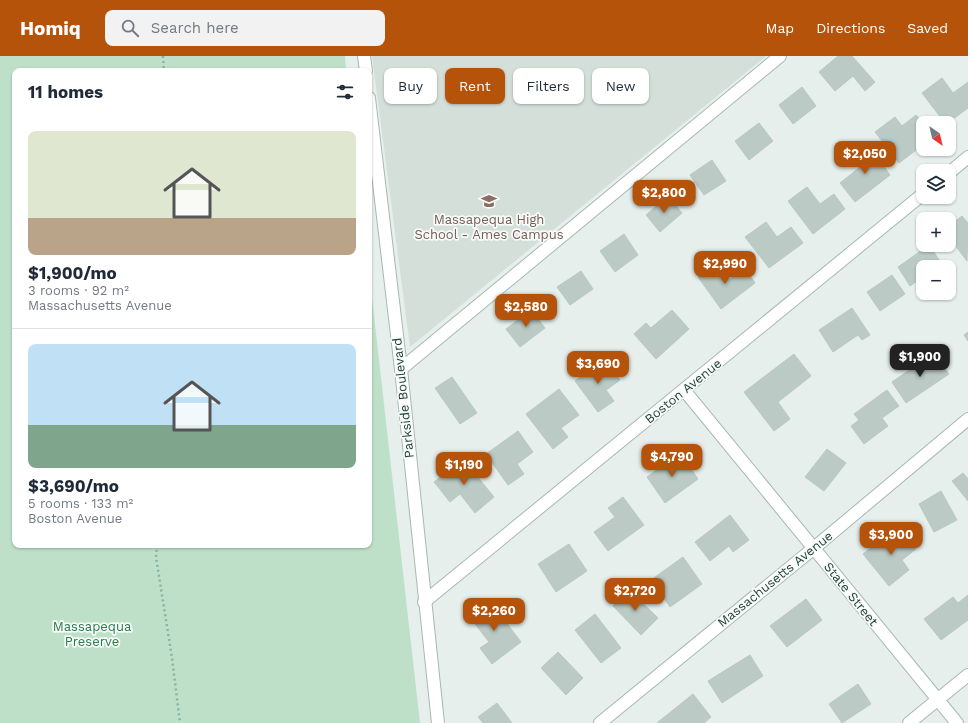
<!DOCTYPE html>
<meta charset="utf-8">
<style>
body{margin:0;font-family:"Work Sans",sans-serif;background:#f2f2f3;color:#1f2937;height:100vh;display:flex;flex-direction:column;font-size:15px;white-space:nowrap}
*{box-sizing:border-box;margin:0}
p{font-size:13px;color:#747a83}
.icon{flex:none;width:22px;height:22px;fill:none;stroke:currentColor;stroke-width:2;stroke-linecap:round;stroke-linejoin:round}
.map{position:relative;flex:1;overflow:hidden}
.drawer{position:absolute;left:12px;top:12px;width:360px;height:480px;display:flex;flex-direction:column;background:#fff;border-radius:8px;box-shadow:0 1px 3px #0004}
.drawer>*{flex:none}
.hud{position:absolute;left:384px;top:12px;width:380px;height:36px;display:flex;gap:8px}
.needle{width:26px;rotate:146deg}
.controls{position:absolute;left:916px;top:60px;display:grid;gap:8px}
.controls a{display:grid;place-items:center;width:40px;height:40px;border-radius:8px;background:#fff;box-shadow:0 1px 3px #0004;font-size:20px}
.price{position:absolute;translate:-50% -34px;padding:0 9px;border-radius:8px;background:#b45309;color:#fff;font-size:13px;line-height:26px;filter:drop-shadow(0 1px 2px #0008)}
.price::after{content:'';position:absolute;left:50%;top:24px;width:12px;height:9px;margin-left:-6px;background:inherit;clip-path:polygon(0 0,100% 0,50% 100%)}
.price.on{background:#222;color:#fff}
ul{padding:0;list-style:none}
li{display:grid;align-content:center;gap:8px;height:212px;padding:0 16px}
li+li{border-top:1px solid #e0e1e3}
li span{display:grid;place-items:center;height:124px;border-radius:8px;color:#555}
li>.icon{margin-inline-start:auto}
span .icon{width:72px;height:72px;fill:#fffc;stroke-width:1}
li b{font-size:17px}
h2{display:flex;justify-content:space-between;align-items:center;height:48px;padding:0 16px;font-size:17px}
.pill{padding:0 14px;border-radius:8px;background:#fff;box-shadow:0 1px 3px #0004;font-size:14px;line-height:36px}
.pill.on{background:#b45309;color:#fff}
header{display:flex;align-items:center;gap:24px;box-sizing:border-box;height:56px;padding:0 20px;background:#b45309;color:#fff}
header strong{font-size:19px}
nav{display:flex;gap:22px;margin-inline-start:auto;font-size:14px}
.search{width:280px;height:36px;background:#f2f2f3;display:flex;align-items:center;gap:10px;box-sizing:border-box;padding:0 14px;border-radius:8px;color:#747a83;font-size:15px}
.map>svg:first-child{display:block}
</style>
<header>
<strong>Homiq</strong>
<div class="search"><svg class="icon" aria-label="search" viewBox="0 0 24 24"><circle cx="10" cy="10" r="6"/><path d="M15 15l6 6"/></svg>Search here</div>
<nav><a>Map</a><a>Directions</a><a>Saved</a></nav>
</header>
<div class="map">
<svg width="968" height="667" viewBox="0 0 968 667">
<rect width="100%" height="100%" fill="#e6efeb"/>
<path fill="#d4dfda" d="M372 0H766L410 291Z"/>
<path fill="#bfe0c8" d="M0 0H345L346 15H15V489H369V215L420 667H0Z"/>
<g fill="#bbcac4" stroke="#b8c9c2">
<path d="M838 0H852L875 26 865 35 853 20 835 35 819 16Z"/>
<path d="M942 22 953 37 968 26V52L948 67H945L922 37Z"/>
<path d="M802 31 816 50 793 68 779 49Z"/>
<path d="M916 59 923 67V89L899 107 875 76 895 61 902 70Z"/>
<path d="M759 67 773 85 749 104 735 85Z"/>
<path d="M869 90 890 119 855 146 840 127 859 112 852 103Z"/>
<path d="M712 104 726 125 704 139 690 119Z"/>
<path d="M807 131 820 148 834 138 845 153 813 178 788 145Z"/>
<path d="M668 140 682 157 660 176 646 159Z"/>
<path d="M962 160 968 167 967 205 949 181V170Z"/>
<path d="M766 166 777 181 791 171 803 187 769 212 745 181Z"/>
<path d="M624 178 638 199 615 216 600 195Z"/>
<path d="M929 189 942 208 938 211H923V221L910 230 898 211Z"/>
<path d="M717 207 729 224 745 212 755 227 721 253 698 221Z"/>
<path d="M581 215 593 233 570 249 557 231Z"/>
<path d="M892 219 905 238 880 255 867 236Z"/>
<path d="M852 252 870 279 862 284 858 279 833 296 819 274Z"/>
<path d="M531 254 545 272 520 291 506 273Z"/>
<path d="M672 254 689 273 656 303 634 278 646 267 651 272Z"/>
<path d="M968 276V285L964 279Z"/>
<path d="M934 297 949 318 906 347 892 326Z"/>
<path d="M794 298 811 320 778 346 790 363 774 375 744 336Z"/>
<path d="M604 303 620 324 606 334 614 345 598 356 575 325Z"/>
<path d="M452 321 477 357 460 368 435 332Z"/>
<path d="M559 333 579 359 561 372 568 381 553 393 526 358Z"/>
<path d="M887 334 899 350 882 362 888 370 864 388 851 370 859 364 854 358Z"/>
<path d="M518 375 533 396 517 408 524 418 508 429 486 398Z"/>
<path d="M827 393 846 407 824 435 805 421Z"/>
<path d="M680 397 698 423 665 447 647 421Z"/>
<path d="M463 403 494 441 475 457 460 438 450 446 434 426Z"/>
<path d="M963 417 968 423V445L952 425Z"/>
<path d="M941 435 957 464 934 476 919 448Z"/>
<path d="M623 441 644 469 608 495 594 476 615 461 608 452Z"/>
<path d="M730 459 749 484 733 496 729 490 710 505 695 486Z"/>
<path d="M898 470 916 493 902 504 909 514 889 530 863 498Z"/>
<path d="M569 488 587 515 556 536 538 508Z"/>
<path d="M683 501 702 528 670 551 651 524Z"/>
<path d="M629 534 658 562 641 579 613 550Z"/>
<path d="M968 539V564L941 584 924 563 953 541 958 547Z"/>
<path d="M806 543 822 564 787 591 770 570Z"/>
<path d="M490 545 521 586 492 608 480 592 489 586 469 560Z"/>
<path d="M595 558 621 592 601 607 575 574Z"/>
<path d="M558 596 583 622 566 639 541 612Z"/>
<path d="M750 599 763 620 722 647 708 625Z"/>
<path d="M858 628 871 648 842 667 829 648Z"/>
<path d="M693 638 711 661 704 667H657Z"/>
<path d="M497 647 512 667H483L478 661Z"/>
</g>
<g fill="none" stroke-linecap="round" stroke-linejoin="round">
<defs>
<g id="minor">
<path d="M364 0 366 15"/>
<path d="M369 42 401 313 438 667"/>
<path d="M949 117 968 101"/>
<path d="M401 313 780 0"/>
<path d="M684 334 957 667"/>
<path d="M424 546 923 138"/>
<path d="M600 667 814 492 968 363"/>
<path d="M909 667 968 619"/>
</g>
</defs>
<use href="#minor" stroke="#a8b8b2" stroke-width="14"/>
<g stroke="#86b3a5" stroke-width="2.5" stroke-dasharray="2 3" stroke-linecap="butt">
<path d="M163 0 164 15"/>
<path d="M157 489 156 501 172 602 180 667"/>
</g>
<use href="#minor" stroke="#fff" stroke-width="12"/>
</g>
<defs>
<symbol id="school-bare" viewBox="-9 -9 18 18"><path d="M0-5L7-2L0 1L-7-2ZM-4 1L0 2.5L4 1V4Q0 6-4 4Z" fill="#8d6e63" stroke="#f7fbf9" stroke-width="2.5" paint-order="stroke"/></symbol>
</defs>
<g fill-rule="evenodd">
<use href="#school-bare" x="478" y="134" width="22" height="22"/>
</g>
<g text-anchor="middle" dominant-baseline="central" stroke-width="3.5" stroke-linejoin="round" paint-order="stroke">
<g font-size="13" fill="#785e54" stroke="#f7fbf9">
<text x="489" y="163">Massapequa High<tspan x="489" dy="15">School - Ames Campus</tspan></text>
</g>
<g font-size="13" fill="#24423a" stroke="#f7fbf9">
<text transform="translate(683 335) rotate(-39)">Boston Avenue</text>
<text transform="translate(403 342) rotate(-96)">Parkside Boulevard</text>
<text transform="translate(775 523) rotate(-39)">Massachusetts Avenue</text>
<text transform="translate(851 538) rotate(51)">State Street</text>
</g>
<g font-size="13" fill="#2d7a4b" stroke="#f7fbf9">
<text x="92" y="570">Massapequa<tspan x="92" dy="15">Preserve</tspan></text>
</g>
</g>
</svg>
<div class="controls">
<a><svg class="needle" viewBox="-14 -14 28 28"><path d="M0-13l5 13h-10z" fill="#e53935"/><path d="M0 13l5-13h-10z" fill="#747a83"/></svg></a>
<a><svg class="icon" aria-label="layers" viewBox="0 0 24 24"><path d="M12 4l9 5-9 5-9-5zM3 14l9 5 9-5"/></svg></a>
<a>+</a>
<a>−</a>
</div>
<b class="price" style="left:865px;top:119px">$2,050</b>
<b class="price" style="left:664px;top:158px">$2,800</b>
<b class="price" style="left:725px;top:229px">$2,990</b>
<b class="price" style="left:526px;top:272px">$2,580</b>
<b class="price on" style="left:920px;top:322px">$1,900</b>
<b class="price" style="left:598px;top:329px">$3,690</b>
<b class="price" style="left:672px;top:422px">$4,790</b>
<b class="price" style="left:464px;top:430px">$1,190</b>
<b class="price" style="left:891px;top:500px">$3,900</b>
<b class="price" style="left:635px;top:556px">$2,720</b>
<b class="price" style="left:494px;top:576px">$2,260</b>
<div class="hud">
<a class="pill">Buy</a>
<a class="pill on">Rent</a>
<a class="pill">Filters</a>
<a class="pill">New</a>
</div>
<section class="drawer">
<h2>11 homes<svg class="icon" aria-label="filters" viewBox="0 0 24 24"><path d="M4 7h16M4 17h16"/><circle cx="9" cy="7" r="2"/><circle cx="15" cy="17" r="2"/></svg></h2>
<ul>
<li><span style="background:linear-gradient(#dfe7d0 70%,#b9a48a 0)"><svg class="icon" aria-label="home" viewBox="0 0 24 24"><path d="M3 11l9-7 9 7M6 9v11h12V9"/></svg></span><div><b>$1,900/mo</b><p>3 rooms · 92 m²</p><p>Massachusetts Avenue</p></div></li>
<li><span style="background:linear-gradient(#bfe0f5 65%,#7fa58c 0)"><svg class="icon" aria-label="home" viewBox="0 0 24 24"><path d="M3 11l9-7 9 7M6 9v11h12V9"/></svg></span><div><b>$3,690/mo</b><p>5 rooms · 133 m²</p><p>Boston Avenue</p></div></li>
</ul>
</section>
</div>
